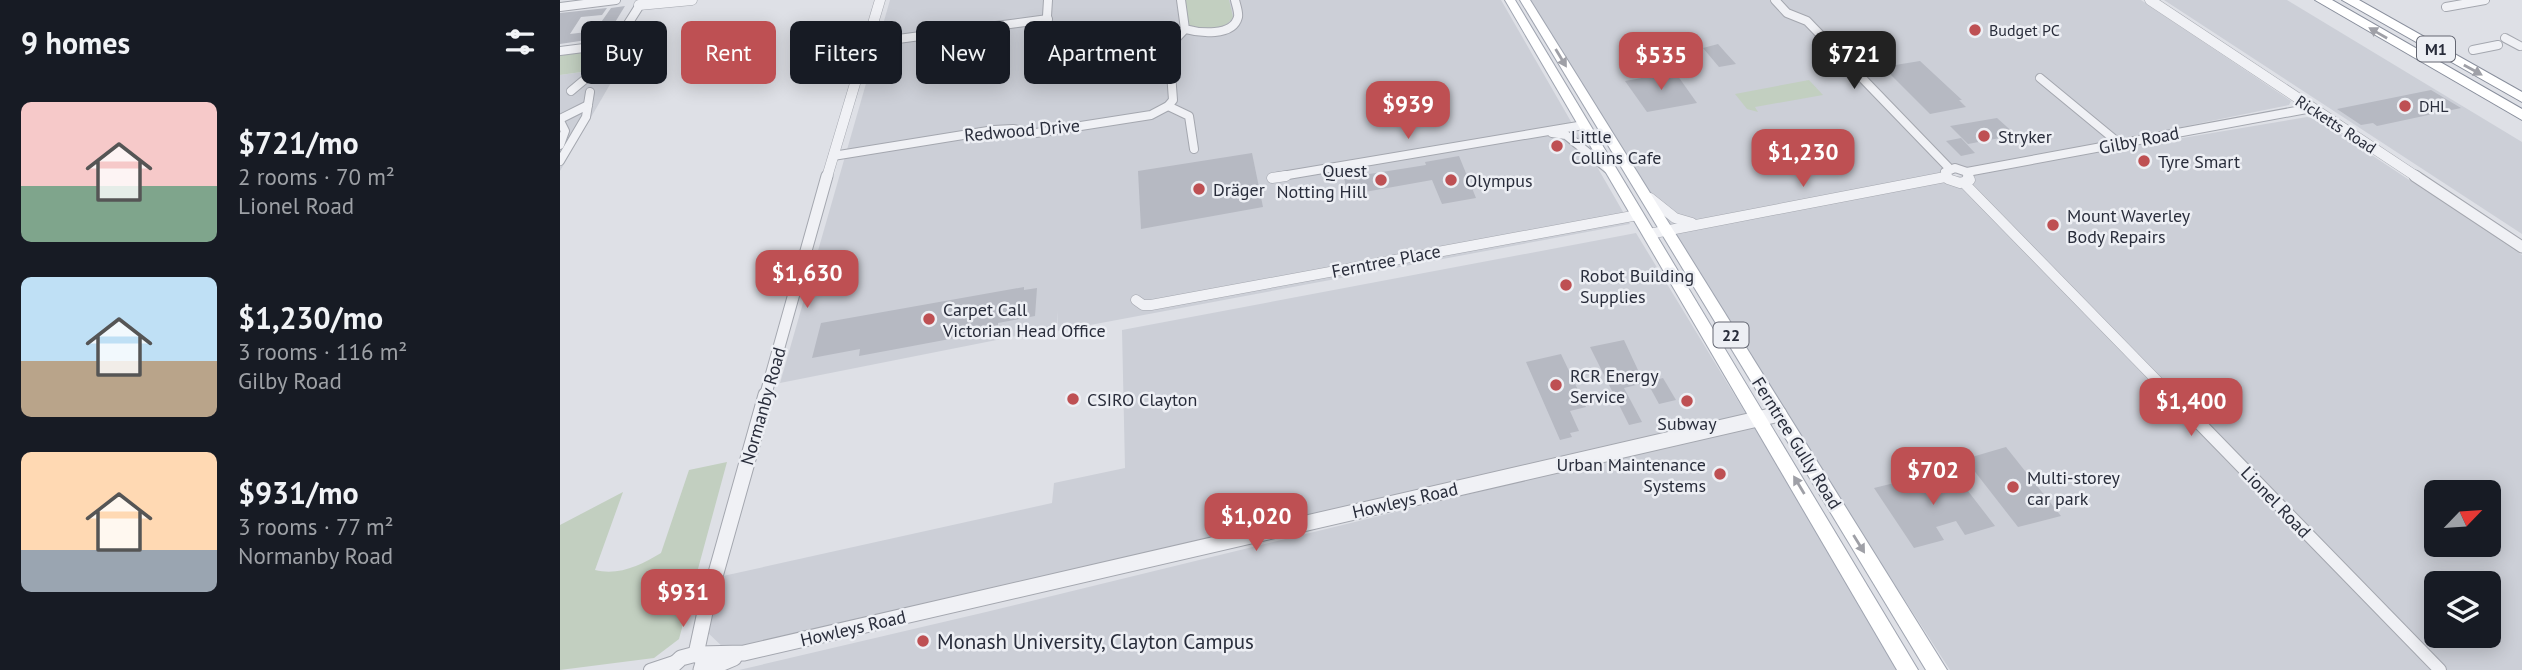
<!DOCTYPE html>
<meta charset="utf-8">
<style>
body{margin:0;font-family:"PT Sans",sans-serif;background:#242831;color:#f1f3f6;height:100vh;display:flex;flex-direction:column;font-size:26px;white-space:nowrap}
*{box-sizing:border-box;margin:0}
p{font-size:23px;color:#9ea1a6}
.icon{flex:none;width:38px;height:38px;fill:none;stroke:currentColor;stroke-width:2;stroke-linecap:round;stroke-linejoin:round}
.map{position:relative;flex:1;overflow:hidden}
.side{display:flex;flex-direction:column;background:#171b24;width:560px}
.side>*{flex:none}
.guide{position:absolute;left:21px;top:21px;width:665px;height:63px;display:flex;gap:14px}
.needle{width:46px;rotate:65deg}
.tools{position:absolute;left:1864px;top:480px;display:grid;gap:14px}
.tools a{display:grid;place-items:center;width:77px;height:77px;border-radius:10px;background:#171b24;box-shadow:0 4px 18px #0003;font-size:35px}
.price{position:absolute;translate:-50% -60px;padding:0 16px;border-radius:14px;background:#be5053;color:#fff;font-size:23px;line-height:46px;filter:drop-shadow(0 2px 4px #0008)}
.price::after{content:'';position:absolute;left:50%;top:42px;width:21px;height:16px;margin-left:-10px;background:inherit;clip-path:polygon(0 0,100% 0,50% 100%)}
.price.on{background:#222;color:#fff}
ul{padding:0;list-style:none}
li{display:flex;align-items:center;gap:21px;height:175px;padding:0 21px}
li span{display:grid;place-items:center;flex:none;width:196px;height:140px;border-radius:10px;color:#555}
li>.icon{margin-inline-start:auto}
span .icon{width:84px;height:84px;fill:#fffc;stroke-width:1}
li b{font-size:30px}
h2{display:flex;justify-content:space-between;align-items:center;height:84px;padding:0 21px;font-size:30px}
.chip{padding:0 24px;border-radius:10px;background:#171b24;box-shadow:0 4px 18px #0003;font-size:24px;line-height:63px}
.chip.on{background:#be5053;color:#fff}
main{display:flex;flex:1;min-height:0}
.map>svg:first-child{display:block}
</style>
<main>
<section class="side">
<h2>9 homes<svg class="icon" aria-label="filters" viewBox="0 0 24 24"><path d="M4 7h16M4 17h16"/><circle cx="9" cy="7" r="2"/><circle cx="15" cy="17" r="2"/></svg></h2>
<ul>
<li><span style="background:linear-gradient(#f6c9c9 60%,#7fa58c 0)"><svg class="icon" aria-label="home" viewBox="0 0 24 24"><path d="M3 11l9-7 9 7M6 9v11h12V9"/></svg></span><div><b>$721/mo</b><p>2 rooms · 70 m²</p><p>Lionel Road</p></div></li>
<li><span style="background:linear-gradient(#bfe0f5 60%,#b9a48a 0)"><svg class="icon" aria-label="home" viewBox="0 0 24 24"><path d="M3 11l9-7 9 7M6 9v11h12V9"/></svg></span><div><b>$1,230/mo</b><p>3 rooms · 116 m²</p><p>Gilby Road</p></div></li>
<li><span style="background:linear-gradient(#ffd9b3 70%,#9aa5b1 0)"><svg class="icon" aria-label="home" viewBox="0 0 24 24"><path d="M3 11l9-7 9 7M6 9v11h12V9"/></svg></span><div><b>$931/mo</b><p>3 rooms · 77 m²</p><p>Normanby Road</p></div></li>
</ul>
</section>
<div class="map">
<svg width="1962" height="670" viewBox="0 0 1962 670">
<rect width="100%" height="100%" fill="#dee0e6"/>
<g fill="#cccfd7" fill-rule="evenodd">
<path d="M330 0H941L1070 224 498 331 497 311V328L220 383Z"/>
<path d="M969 0H1581L1731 101 1729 105 1176 218 1420 172 1747 117 1759 120 1962 255V670H1390L1106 231ZM1876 492H1928V544H1876ZM1876 583H1928V635H1876Z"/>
<path d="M1604 0H1727L1962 142V234Z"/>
<path d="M60 67 0 171V75Z"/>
<path d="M1076 233 1186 414 166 650 146 631 163 576 492 503 494 483 565 468 562 330Z"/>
<path d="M1196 424 1341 670H179L426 612Z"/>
</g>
<g fill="#c2cfc0">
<path d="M625 0H669L673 17C663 33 644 29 628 26Z"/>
<path d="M42 50 29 71 0 75V55Z"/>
<path d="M1249 80 1263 95 1195 107 1198 112 1187 109 1175 94Z"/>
<path d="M167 462 119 639 94 658 0 670V525L63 492 35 570C59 576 81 565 101 553L129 470Z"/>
</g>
<g fill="#b6b9c2">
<path d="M65 6 46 37 0 44V13L47 8 42 15 21 17 10 34 35 31 51 8Z"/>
<path d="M1158 44 1165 52 1176 64 1159 67 1143 48Z"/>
<path d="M1360 61 1402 100H1399L1406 107 1370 114 1323 67Z"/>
<path d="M1115 72 1137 103 1087 112 1065 81Z"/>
<path d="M1871 90 1901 108 1817 126 1813 123 1801 125 1777 109Z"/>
<path d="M1437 118 1456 135 1408 144 1390 126Z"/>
<path d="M1401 138 1415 153 1401 156 1386 141Z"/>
<path d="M692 153 703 207 581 229 578 171Z"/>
<path d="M899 156 916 198 882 204 872 180 788 195 784 178 866 165 865 162Z"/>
<path d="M464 287V290L477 288 475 316 438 323V330L299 356 300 349 252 358 261 323Z"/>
<path d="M1064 340 1084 383 1064 388 1082 422 1069 425 1030 347Z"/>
<path d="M1001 354 1026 407 1010 411 1019 431 1010 433 1012 437 1000 440 966 362Z"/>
<path d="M1103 378 1116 400 1099 404 1087 382Z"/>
<path d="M1446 447 1501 516 1458 527 1405 459Z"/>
<path d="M1391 469 1435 526 1405 535 1396 521 1376 527 1384 540 1354 548 1314 488Z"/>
</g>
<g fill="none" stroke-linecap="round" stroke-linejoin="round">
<defs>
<g id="minor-far2">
<path d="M621 0 625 29C639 33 673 37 678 17 679 12 676 5 675 0"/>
<path d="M1215 0 1227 13 1247 21 1390 169"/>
<path d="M0 7 56 0"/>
<path d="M1886 7 1925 0"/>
<path d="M625 29 609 46 613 100 608 106 629 116 634 149"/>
<path d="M1945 38 1960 46"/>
<path d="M308 43 488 19"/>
<path d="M1913 50 1938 45"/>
<path d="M0 51 55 44"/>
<path d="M473 60 485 48 488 0"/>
<path d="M1480 78 1560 144"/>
<path d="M11 91 42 65 78 8"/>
<path d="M0 119 28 105"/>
<path d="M0 121 5 131 0 145"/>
<path d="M992 133 1006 135 1048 169"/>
<path d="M273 156 434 130 453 129 476 133 591 115 608 106"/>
<path d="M0 161 26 117 30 92"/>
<path d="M1407 172 1752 108"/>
<path d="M716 177 1024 125"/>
<path d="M1387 177 1385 172 1395 168 1407 172 1409 177"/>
</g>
<g id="minor-far1">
<path d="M1387 176 1388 179 1400 183 1410 180 1408 176"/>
<path d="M712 178 726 176"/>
<path d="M1404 183 1613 397"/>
<path d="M1090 198 1115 218 1132 223"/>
<path d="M1089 234 1385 177"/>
<path d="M576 300 583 305H591L1078 215"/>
</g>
<g id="minor">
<path d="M1612 395 1880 670"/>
<path d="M90 670 114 662"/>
</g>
<g id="tertiary-far2">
<path d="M1590 0 1857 177"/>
<path d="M79 5 132 0"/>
<path d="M267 177 320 0"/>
</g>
<g id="tertiary-far1">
<path d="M1855 176 1962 247"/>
<path d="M205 397 267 176"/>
</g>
<g id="tertiary">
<path d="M136 654 145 612 206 395"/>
<path d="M138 654 184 653 1219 414"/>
<path d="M108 670 121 658 136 654 144 660 141 670"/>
<path d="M146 670 174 658"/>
</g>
<g id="primary">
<path d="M945 0H955L1358 670H1337Z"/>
<path d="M960 0H970L1387 670H1366Z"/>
</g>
<g id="motorway">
<path d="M1755 0H1772L1962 109V120Z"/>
<path d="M1782 0H1799L1962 92V102Z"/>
</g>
</defs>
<use href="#minor-far2" stroke="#a4a7af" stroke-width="10"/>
<use href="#minor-far1" stroke="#a4a7af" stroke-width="11"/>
<use href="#minor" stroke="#a4a7af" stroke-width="14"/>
<use href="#tertiary-far2" stroke="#a4a7af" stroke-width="11"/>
<use href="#tertiary-far1" stroke="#a4a7af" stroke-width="13"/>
<use href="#tertiary" stroke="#a4a7af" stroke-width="17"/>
<use href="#primary" stroke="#9fa4b0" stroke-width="2"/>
<use href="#motorway" stroke="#878d9b" stroke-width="2"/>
<use href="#minor-far2" stroke="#f0f1f5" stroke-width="8"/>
<use href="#minor-far1" stroke="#f0f1f5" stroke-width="10"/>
<use href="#minor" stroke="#f0f1f5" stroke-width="12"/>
<use href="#tertiary-far2" stroke="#f0f1f5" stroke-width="10"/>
<use href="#tertiary-far1" stroke="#f0f1f5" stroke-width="11"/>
<use href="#tertiary" stroke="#f0f1f5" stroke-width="15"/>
<use href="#primary" fill="#fff" fill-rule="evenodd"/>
<use href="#motorway" fill="#fff" fill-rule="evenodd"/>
</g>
<defs><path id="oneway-solid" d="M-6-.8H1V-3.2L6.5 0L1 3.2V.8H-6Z" transform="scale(1.75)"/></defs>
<g fill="#9fa0a7">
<use href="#oneway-solid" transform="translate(1818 33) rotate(-150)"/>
<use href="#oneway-solid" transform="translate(1001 58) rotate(59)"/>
<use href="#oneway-solid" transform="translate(1913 70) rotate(29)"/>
<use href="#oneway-solid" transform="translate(1239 485) rotate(-121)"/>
<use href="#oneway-solid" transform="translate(1299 544) rotate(58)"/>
</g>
<g fill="#be5053" stroke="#edeff4" stroke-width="2.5">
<circle cx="1415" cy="30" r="7"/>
<circle cx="1845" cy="106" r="7"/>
<circle cx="1424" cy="136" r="7"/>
<circle cx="997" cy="146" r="7"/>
<circle cx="1584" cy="161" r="7"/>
<circle cx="821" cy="180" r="7"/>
<circle cx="891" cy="180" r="7"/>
<circle cx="639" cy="189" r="7"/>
<circle cx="1493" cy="225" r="7"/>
<circle cx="1006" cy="285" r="7"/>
<circle cx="369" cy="319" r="7"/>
<circle cx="996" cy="385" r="7"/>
<circle cx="513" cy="399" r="7"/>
<circle cx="1127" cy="401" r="7"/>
<circle cx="1160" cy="474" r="7"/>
<circle cx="1453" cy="487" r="7"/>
<circle cx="363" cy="641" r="7"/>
</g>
<g text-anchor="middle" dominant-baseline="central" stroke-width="5" stroke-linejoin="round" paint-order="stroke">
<g font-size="16" fill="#292d3b" stroke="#edeff4" text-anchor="start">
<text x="1429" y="30">Budget PC</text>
<text x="1859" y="106">DHL</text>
</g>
<g fill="#edeff4" stroke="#646772" stroke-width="2">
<rect x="1857" y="36.5" width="38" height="25" rx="5"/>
<rect x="1153.5" y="322.5" width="35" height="25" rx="5"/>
</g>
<g font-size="16" font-weight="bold" fill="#292d3b">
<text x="1876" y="49">M1</text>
<text x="1171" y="335">22</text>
</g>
<g font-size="16" fill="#292d3b" stroke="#edeff4">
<text transform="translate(1776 124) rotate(33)">Ricketts Road</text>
</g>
<g font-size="18" fill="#292d3b" stroke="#edeff4">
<text transform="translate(462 130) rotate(-5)">Redwood Drive</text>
<text transform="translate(1579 140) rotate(-11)">Gilby Road</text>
<text transform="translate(826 261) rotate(-11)">Ferntree Place</text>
<text transform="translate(203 406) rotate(-74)">Normanby Road</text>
<text transform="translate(1237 443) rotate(58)">Ferntree Gully Road</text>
<text transform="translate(845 500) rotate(-13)">Howleys Road</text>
<text transform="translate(1716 502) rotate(46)">Lionel Road</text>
<text transform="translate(293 628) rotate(-13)">Howleys Road</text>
</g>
<g font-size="18" fill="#292d3b" stroke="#edeff4" text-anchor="start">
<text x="1011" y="136">Little<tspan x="1011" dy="21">Collins Cafe</tspan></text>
<text x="1438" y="136">Stryker</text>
<text x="1598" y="161">Tyre Smart</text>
<text x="807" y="170" text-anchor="end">Quest<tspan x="807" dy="21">Notting Hill</tspan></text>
<text x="905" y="180">Olympus</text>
<text x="653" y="189">Dräger</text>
<text x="1507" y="215">Mount Waverley<tspan x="1507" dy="21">Body Repairs</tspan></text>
<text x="1020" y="275">Robot Building<tspan x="1020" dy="21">Supplies</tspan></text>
<text x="383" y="309">Carpet Call<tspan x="383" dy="21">Victorian Head Office</tspan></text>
<text x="1010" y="375">RCR Energy<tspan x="1010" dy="21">Service</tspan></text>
<text x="527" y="399">CSIRO Clayton</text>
<text x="1127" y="423" text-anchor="middle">Subway</text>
<text x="1146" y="464" text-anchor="end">Urban Maintenance<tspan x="1146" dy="21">Systems</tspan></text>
<text x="1467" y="477">Multi-storey<tspan x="1467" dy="21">car park</tspan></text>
</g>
<g font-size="21" fill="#292d3b" stroke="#edeff4" text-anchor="start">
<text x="377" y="641">Monash University, Clayton Campus</text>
</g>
</g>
</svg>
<div class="tools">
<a><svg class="needle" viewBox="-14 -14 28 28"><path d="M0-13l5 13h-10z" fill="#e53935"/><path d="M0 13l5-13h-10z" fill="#9ea1a6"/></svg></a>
<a><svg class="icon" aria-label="layers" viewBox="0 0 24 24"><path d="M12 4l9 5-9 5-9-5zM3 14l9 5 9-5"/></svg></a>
</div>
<b class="price on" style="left:1294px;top:91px">$721</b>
<b class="price" style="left:1101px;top:92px">$535</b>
<b class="price" style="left:848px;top:141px">$939</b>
<b class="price" style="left:1243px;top:189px">$1,230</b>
<b class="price" style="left:247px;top:310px">$1,630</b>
<b class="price" style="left:1631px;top:438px">$1,400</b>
<b class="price" style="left:1373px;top:507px">$702</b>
<b class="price" style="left:696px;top:553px">$1,020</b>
<b class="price" style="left:123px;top:629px">$931</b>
<div class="guide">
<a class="chip">Buy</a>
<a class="chip on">Rent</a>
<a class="chip">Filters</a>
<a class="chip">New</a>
<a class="chip">Apartment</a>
</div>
</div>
</main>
